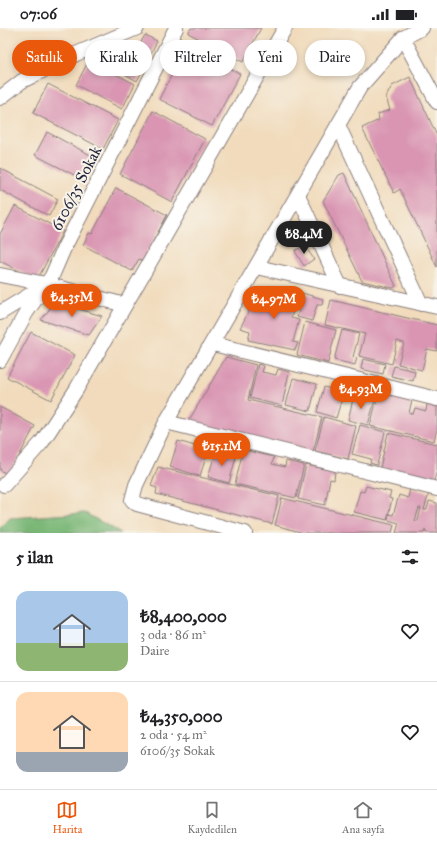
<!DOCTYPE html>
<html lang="tr">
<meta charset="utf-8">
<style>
body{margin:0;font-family:"IM FELL Great Primer",serif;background:#f2f2f2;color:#202124;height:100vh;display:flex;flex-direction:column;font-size:15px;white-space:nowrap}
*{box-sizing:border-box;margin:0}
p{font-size:13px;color:#757577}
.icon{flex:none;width:22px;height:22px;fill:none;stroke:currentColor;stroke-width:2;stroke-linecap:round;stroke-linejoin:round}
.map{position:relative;height:505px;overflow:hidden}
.drawer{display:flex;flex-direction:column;background:#fff;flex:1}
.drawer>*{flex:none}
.banner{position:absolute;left:12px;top:12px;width:413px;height:36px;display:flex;gap:8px}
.price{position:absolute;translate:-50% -34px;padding:0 9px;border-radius:14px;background:#ea580c;color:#fff;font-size:13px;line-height:26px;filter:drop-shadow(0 1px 2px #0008)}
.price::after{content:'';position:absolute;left:50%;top:24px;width:12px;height:9px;margin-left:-6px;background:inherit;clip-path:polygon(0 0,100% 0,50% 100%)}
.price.current{background:#222;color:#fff}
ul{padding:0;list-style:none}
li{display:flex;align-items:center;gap:12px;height:100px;padding:0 16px}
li+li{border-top:1px solid #e0e0e0}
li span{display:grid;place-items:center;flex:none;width:112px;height:80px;border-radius:12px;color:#555}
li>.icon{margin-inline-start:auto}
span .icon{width:48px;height:48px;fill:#fffc;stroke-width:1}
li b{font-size:17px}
h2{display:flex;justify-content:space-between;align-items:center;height:48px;padding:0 16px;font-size:17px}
.pill{padding:0 14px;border-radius:18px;background:#fff;box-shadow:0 2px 6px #0003;font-size:14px;line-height:36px}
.pill.current{background:#ea580c;color:#fff}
.status{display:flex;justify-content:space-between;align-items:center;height:28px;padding:0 20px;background:#fff;direction:ltr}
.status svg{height:11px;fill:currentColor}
.menu{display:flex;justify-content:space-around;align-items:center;height:56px;border-top:1px solid #e0e0e0;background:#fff;font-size:11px;color:#757577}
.menu a{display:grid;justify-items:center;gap:2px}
.menu .current{color:#ea580c}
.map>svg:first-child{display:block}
</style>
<div class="status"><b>07:06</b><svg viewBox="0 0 49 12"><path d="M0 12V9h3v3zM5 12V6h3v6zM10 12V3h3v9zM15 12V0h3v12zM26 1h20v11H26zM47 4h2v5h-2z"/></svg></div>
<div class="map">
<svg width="437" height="505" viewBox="0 0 437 505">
<rect width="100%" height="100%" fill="#f7f3e8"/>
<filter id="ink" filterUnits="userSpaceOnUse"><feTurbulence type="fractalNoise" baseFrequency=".025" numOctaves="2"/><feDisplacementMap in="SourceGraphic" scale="8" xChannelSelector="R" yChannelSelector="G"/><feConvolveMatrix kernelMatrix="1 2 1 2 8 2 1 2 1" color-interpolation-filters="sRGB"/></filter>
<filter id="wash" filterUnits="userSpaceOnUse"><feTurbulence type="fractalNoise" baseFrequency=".012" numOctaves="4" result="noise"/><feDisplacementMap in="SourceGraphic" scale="16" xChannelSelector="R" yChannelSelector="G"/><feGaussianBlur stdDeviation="0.9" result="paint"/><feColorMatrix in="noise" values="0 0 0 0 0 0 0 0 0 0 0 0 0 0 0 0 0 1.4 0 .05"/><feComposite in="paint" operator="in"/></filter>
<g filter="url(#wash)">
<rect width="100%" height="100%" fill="#f1dbbc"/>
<path fill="#7ab777" stroke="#4e6c59" d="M85 485 121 505H0V500L10 490Z"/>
<g id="blocks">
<g fill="#d995b2" fill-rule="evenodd">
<path d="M191 0H261L243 34 188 5Z"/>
<path d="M145 7 157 13 137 53 112 39 124 17 136 23Z"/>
<path d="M187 18 240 46 212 98 159 71Z"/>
<path d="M89 32 135 56 122 81 76 57Z"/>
<path d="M410 49 437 108V239L400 161 394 165 362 100 379 92 378 86 390 82 386 69 392 58Z"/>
<path d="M48 56 118 92 103 121 33 85Z"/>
<path d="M153 83 205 111 172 174 120 146Z"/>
<path d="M47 104 94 129 82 151 35 127Z"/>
<path d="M0 140 58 171 49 188 0 162Z"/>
<path d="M344 145 396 258 393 260 362 253 323 173 339 147Z"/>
<path d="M116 160 167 187 143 233 139 231 132 243 83 217 89 205 92 206Z"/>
<path d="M15 178 63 203 37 252 0 233V206Z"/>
<path d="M304 217 314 231 304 238 295 223Z"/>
<path d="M270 258 298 265 291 290 299 292 293 314 298 315 295 322 248 312 250 303 240 300 251 279 262 282Z"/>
<path d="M302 265 323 271 322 277H317L312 293 297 289 302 274 300 272Z"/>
<path d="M331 272 437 297V323L427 321 422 342 398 336 404 315 397 313 392 336 359 328 365 306 325 297Z"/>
<path d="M55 274 102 288 89 307 41 292Z"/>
<path d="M305 294 336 302 328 335 297 327Z"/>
<path d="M342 302 359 306 353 329 357 330 355 337 334 332Z"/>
<path d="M31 304 75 327 51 372 7 349Z"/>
<path d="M226 329 256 337 248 372 322 389 313 424 188 394Z"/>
<path d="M363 331 385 336 383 346 361 341Z"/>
<path d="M258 336 264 338 262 344 276 347 278 341 289 344 282 378 250 370Z"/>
<path d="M394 338 415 343 413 353 391 348Z"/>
<path d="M293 350 317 356 310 383 286 377Z"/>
<path d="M324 359 344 364 336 390 317 384Z"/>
<path d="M379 364 412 372 409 385 413 386 415 380 426 383 427 376 437 379V401L434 413 370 398Z"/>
<path d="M354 367 375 372 368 397 348 392Z"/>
<path d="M0 379 35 398 9 447 0 442Z"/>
<path d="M324 389 356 398 348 431 315 423Z"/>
<path d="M360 397 385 404 377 437 370 435 371 431 352 426Z"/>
<path d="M388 405 437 416V442L434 453 380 440Z"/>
<path d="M178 413 208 422 200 448 170 439Z"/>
<path d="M243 422 274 429 272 436 285 439 286 433 304 437 296 470 235 456Z"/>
<path d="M216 423 236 429 229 455 208 449Z"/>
<path d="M306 437 335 443 334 452 330 451 325 477 298 471Z"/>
<path d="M158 439 279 468 272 496 156 466 157 460 151 458Z"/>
<path d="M366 458 391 464 389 470 392 471 387 492 354 484 360 463 364 464Z"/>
<path d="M410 460 429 465 424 482H427L429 473 437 475V505H426L425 502 424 505H396L399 495 388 492 389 486 393 487 399 467 408 470ZM419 480H421L418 493H415Z"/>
<path d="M282 470 394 497 392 505H300V504L275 497Z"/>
</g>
</g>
</g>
<g filter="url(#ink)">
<use href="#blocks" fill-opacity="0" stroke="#8a7e7c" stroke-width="1"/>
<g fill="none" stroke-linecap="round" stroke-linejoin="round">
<defs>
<g id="minor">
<path d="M403 10 437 74"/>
<path d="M0 70 22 53 76 26 137 0"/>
<path d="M338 97 421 276"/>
<path d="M298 167 340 258"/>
<path d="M257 239 437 279"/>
<path d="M0 247 46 256 125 277"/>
<path d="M0 285 41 260"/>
<path d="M213 316 437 371"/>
<path d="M0 332 26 285 52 248 64 220 176 0"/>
<path d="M166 394 437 461"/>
<path d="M4 457 42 414 76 362 285 0"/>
<path d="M245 505 137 476 132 472 136 457 166 394 360 59 403 10 422 0"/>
</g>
</defs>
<use href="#minor" stroke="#8a7e7c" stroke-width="16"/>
<use href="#minor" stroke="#fff" stroke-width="14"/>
</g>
</g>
<g text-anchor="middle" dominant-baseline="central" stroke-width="4" stroke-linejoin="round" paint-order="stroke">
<g font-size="16" fill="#22223b" stroke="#f7f3e8">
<text transform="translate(76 160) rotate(-63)">6106/35 Sokak</text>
</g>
</g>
</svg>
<b class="price current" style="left:304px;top:227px">₺8.4M</b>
<b class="price" style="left:72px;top:290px">₺4.35M</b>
<b class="price" style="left:274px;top:292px">₺4.97M</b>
<b class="price" style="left:361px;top:382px">₺4.93M</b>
<b class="price" style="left:222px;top:439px">₺15.1M</b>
<div class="banner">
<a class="pill current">Satılık</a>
<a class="pill">Kiralık</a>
<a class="pill">Filtreler</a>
<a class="pill">Yeni</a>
<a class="pill">Daire</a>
</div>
</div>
<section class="drawer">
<h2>5 ilan<svg class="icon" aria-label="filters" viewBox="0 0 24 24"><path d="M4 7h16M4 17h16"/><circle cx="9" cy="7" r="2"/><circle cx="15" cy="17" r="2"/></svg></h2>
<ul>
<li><span style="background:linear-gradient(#a9c7e8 65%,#8fb573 0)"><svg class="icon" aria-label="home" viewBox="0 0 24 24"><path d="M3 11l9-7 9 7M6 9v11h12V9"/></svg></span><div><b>₺8,400,000</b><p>3 oda · 86 m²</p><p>Daire</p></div><svg class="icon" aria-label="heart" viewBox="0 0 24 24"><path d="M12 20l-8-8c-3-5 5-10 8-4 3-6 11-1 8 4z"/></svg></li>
<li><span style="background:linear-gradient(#ffd9b3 75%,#9aa5b1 0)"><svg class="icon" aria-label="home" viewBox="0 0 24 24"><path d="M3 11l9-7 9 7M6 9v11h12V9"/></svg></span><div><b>₺4,350,000</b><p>2 oda · 54 m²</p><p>6106/35 Sokak</p></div><svg class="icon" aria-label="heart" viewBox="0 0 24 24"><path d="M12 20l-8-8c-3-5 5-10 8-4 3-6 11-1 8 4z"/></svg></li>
</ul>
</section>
<nav class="menu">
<a class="current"><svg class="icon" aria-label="map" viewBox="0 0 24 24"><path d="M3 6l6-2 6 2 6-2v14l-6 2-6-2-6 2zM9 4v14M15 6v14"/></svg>Harita</a>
<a><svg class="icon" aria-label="saved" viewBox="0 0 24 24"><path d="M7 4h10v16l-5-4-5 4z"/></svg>Kaydedilen</a>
<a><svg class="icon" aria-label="home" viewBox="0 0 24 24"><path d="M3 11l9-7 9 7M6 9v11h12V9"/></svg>Ana sayfa</a>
</nav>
